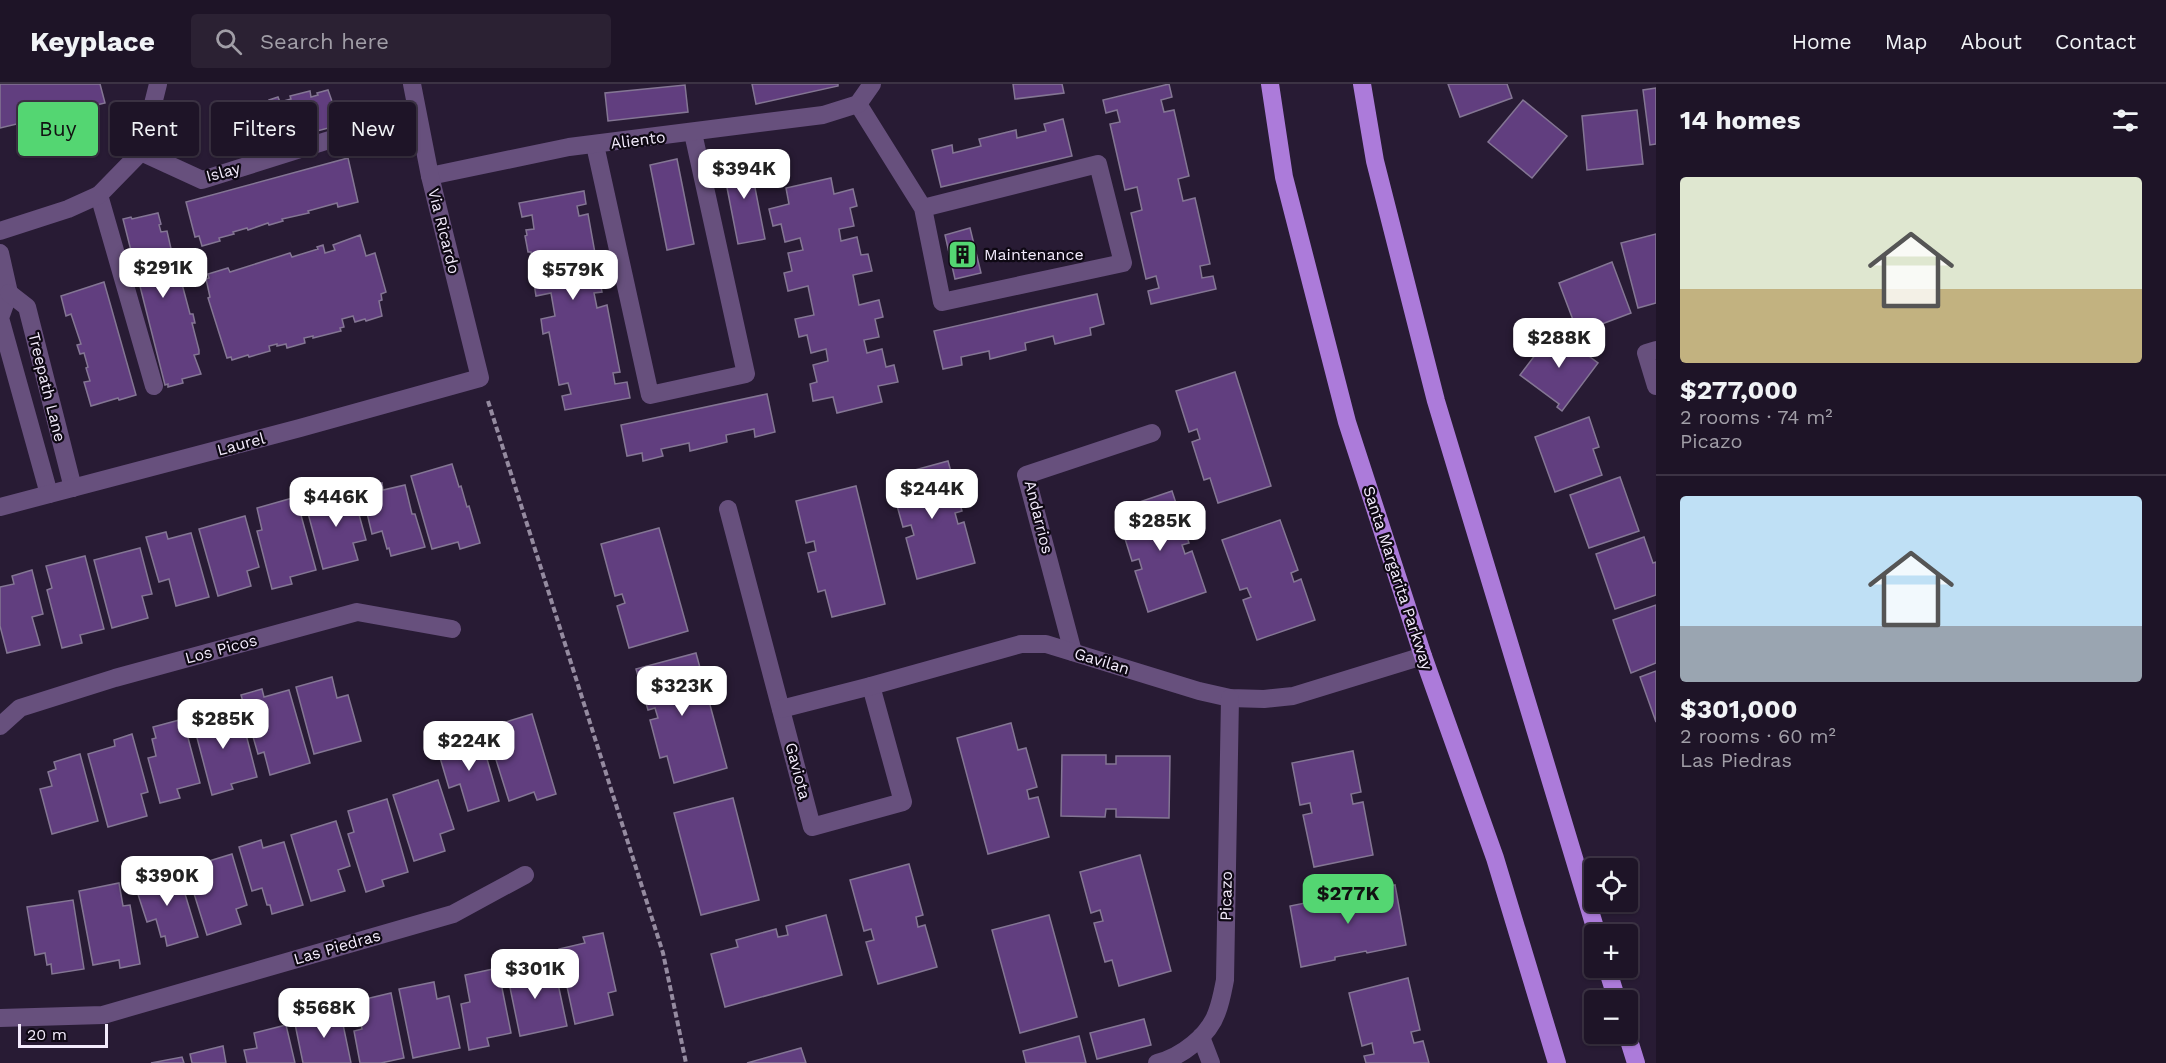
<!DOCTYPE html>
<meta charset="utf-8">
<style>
body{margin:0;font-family:"Work Sans",sans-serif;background:#2b2133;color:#f1f3f6;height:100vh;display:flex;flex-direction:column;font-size:22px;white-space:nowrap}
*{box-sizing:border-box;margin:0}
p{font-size:20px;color:#a19ea7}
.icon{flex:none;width:33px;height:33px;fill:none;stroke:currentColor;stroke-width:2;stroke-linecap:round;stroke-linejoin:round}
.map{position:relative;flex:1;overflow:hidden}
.side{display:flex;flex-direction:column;background:#1e1427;width:510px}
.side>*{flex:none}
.guide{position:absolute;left:18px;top:18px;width:570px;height:54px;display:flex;gap:12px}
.controls{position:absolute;left:1584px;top:774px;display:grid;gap:12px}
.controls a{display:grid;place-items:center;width:54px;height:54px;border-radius:6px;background:#1e1427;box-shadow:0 2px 4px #0004,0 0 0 2px #3c3344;font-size:30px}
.scale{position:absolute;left:18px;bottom:15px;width:90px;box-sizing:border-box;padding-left:6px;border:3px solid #f3ebfc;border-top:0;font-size:16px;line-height:21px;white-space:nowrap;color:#f3ebfc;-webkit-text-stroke:4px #0e0813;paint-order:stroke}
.price{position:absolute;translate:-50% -51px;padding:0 14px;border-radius:12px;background:#fff;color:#222;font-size:20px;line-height:39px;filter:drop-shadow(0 2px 3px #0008)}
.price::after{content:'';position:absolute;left:50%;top:36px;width:18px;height:14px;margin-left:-9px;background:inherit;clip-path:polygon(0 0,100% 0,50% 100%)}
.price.on{background:#54d672;color:#111}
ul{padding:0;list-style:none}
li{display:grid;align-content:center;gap:12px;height:318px;padding:0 24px}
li+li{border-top:2px solid #3c3344}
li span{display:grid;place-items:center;height:186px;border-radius:6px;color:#555}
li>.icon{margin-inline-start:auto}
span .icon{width:108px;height:108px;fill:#fffc;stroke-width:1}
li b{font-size:26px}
h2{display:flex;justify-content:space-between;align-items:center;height:72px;padding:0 24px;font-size:26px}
.tag{padding:0 21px;border-radius:6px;background:#1e1427;box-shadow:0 2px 4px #0004,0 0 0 2px #3c3344;font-size:21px;line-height:54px}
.tag.on{background:#54d672;color:#111}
header{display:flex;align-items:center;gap:36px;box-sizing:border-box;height:84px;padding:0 30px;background:#1e1427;border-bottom:2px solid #3c3344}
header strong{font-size:28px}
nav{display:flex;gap:33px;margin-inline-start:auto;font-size:21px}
.search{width:420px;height:54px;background:#2b2133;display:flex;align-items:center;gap:15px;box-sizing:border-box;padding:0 21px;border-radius:6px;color:#a19ea7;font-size:22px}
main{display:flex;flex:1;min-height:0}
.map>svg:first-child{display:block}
</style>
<header>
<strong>Keyplace</strong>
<div class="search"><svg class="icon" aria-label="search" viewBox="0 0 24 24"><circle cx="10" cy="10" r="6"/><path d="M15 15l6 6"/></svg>Search here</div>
<nav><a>Home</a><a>Map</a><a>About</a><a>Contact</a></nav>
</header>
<main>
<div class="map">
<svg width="1656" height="979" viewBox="0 0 1656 979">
<rect width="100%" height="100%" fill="#281b34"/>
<g fill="#613e7f" stroke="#847694" stroke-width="1.5">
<path d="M0 0H100L105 19 0 44Z"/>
<path d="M752 0H838V2L756 20Z"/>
<path d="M1013 0H1062L1064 9 1015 15Z"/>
<path d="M1169 0 1172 13 1161 16 1164 28 1174 26 1189 92 1178 95 1183 117 1195 114 1210 180 1200 182 1202 194 1213 192 1216 205 1151 220 1148 207 1159 204 1156 192 1146 195 1131 129 1142 126 1137 103 1125 106 1110 40 1120 38 1117 26 1106 29 1103 16Z"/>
<path d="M1448 0H1507L1512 14 1460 33Z"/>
<path d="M685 1 688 28 608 37 605 9Z"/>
<path d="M1656 4V60L1650 61 1643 6Z"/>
<path d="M328 6 334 23 336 22 340 41 229 70 220 35 232 32 233 34 240 32 239 26 258 20 259 24 271 21 269 16 278 13 280 18 291 15 290 12 310 7 311 13 318 11 317 9Z"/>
<path d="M1523 16 1567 52 1532 94 1488 58Z"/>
<path d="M1637 26 1643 80 1587 86 1582 32Z"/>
<path d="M1063 35 1072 72 941 103 932 66 952 61 953 69 981 62 979 55 1016 46 1017 54 1046 47 1044 40Z"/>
<path d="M749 73 765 155 738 160 722 78Z"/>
<path d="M348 74 358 118 338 123 337 119 308 127 309 129 282 135 283 137 269 141 268 139 248 146 247 144 233 148 234 150 219 154 220 157 202 162 199 152 195 153 186 118Z"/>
<path d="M677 75 694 160 667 166 650 81Z"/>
<path d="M831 94 834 110 853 105 857 122 850 124 854 142 839 145 841 157 857 153 861 171 868 170 872 187 853 191 859 221 879 216 883 233 875 235 879 253 864 256 867 269 882 265 886 283 894 281 898 298 878 302 882 318 837 329 833 313 813 317 810 300 817 298 813 281 828 277 826 265 811 269 807 251 799 253 795 235 814 231 808 202 788 207 784 189 792 187 788 169 803 166 800 154 785 158 781 140 773 142 769 125 789 120 786 104Z"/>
<path d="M584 107 586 120 577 122 579 132 588 130 602 208 594 209 597 224 607 221 620 288 613 289 615 300 627 298 630 314 565 326 562 312 571 310 568 299 559 301 549 248 543 250 541 235 555 232 551 209 536 212 534 199 537 198 531 168H528L525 152 527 151 526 146 534 145 532 131 522 133 519 119Z"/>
<path d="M158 129 161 140 159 141 161 148 167 147 174 178 178 177 179 181 173 182 176 193 172 195 174 202 182 200 190 230H193L195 239H192L199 266V270L194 271 201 290 182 295 183 299 168 303V300L165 301 123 135 131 133 132 135Z"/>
<path d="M970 144 981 189 955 195 945 151Z"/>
<path d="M1656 150V219L1638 224 1621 159Z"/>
<path d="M360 151 366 172 375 169 386 208 381 210 382 216 379 217 382 232 366 237 365 235 355 238 353 232 342 235 344 243 340 244 341 247 313 254V252L304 254 305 259 287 264 286 260 277 262V260L269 262 270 267 249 273 248 271 232 276 231 273 227 274 208 214 210 213 206 195 209 194 208 190 228 184 230 188 290 169 292 173 318 165 317 163 323 161 325 169 335 166 333 161Z"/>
<path d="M1612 178 1631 229 1578 249 1559 199Z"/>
<path d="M104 198 136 311 119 316 118 314 91 322 84 298 90 297 86 284 88 283 84 269 80 270 77 261 81 260 71 230 66 232 61 212Z"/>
<path d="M1097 210 1104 240 1090 244 1091 251 1055 260 1053 252 1025 259 1026 266 990 275 989 267 961 273 962 281 943 285 934 247Z"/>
<path d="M1554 246 1598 279 1562 327 1557 323 1559 320 1520 291Z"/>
<path d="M1235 288 1271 402 1218 419 1210 394 1204 396 1192 358 1200 355 1197 345 1189 348 1176 307Z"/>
<path d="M767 310 775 348 755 353 754 345 726 351 727 358 690 367 689 359 661 365 663 372 643 377 642 369 627 372 621 341Z"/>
<path d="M1589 333 1599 363 1593 365 1602 391 1555 408 1535 353Z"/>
<path d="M948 377 962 427 955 429 958 440 964 438 975 479 917 495 906 454 914 451 911 441 903 443 889 393Z"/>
<path d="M452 380 459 403 461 402 467 423 469 422 480 459 460 465 458 458 432 465 411 392Z"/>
<path d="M1620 393 1639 447 1589 464 1570 411Z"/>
<path d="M382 399 383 406 405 401 412 430H415L425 463 391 472 389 464 387 465 382 447 372 450 361 404Z"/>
<path d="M856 402 885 520 832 533 825 506 818 508 808 469 816 467 814 457 806 459 796 417Z"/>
<path d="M352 405 366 456 353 459 358 476 323 485 305 418Z"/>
<path d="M1172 407 1189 459 1182 461 1185 470 1192 467 1206 508 1148 528 1135 487 1142 485 1139 475 1132 477 1116 426Z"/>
<path d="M296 413 316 486 290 493 292 500 272 505 257 447 262 446 257 424Z"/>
<path d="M245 432 259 483 247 487 251 502 218 512 199 445Z"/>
<path d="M1280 436 1298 486 1291 489 1294 498 1301 495 1315 536 1257 556 1243 516 1251 513 1247 504 1240 506 1222 456Z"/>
<path d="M659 444 688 547 629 564 617 522 625 519 622 510 615 512 601 460Z"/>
<path d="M166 448 168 455 191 449 209 513 176 522 169 495 159 498 146 453Z"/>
<path d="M1644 453 1653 479 1656 478V511L1615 525 1596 470Z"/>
<path d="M140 464 152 510 142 512 148 534 112 544 94 476Z"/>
<path d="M85 472 104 545 80 551 82 559 62 564 47 506 52 504 46 482Z"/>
<path d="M32 486 43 530 32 533 40 561 7 569 0 542V503L14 500 12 492Z"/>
<path d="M1656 521V579L1631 589 1613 536Z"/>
<path d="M696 569 727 684 674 699 667 672 660 674 650 636 658 634 655 624 648 626 636 585Z"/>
<path d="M1656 587V638L1640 593Z"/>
<path d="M332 593 337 614 348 611 361 657 314 670 296 603Z"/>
<path d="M262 605 264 613 289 606 310 679 270 691 264 668 258 670 241 611Z"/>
<path d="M224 622 229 639 242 635 257 693 231 700 233 705 212 711 191 631Z"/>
<path d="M532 630 556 710 537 716 534 708 509 717 486 644Z"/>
<path d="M183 635 200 699 177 705 180 714 160 719 148 674 156 672 152 655 156 654 153 643Z"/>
<path d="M1011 639 1018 666 1026 664 1037 703 1027 706 1029 715 1038 713 1049 753 988 770 957 654Z"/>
<path d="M132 650 148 708 141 710 147 732 108 743 88 670 115 662 114 656Z"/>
<path d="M452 654 455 663 481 654 499 717 468 727 460 700 449 704 436 660Z"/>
<path d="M1353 667 1361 708 1351 710 1353 720 1363 718 1373 771 1314 783 1303 731 1312 729 1310 719 1300 721 1292 679Z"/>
<path d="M80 670 98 737 52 750 40 705 52 702 48 688 56 685 54 678Z"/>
<path d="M1062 671H1106V680H1116V672H1170L1169 734 1116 733V725H1106L1105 733 1061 732Z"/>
<path d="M438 696 454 745 440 750 445 767 414 777 393 711Z"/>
<path d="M733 714 759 816 701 831 674 729Z"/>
<path d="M387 715 408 788 382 796 384 802 366 808 348 750 354 748 348 727Z"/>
<path d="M336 737 350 782 338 786 345 807 311 817 291 751Z"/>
<path d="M261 756 263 764 284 758 303 821 272 830 270 821H267L262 804 252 807 239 763Z"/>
<path d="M232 770 247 821 236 825 241 840 207 851 186 784Z"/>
<path d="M1140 771 1171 887 1119 902 1112 876 1105 878 1094 839 1103 837 1100 826 1091 829 1080 788Z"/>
<path d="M909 780 923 831 916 833 918 843 925 841 937 883 878 900 866 858 874 856 871 845 864 847 850 796Z"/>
<path d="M153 789 156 797 179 790 198 853 167 862 165 852 161 853 156 835 147 838 133 795Z"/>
<path d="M119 799 123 822 130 821 140 880 120 884 119 876 93 881 79 807Z"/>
<path d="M1395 801 1406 861 1367 869 1366 867 1335 873V876L1301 883 1290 822Z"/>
<path d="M73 816 84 885 52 890 51 880 47 881 45 869 35 871 27 823Z"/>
<path d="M826 831 842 891 725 923 711 870 738 863 736 856 776 845 778 853 788 851 786 842Z"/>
<path d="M1049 831 1077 933 1020 949 992 846Z"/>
<path d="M603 849 616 907 608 909 613 931 575 940 559 865 585 859 583 853Z"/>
<path d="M540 877 545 898 557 895 567 942 520 952 506 884Z"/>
<path d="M498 884 511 949 487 954 489 962 469 966 461 920 470 918 465 891Z"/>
<path d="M1408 894 1420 946 1411 948 1414 959 1423 957 1429 979H1366L1364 972 1374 970 1372 959 1362 962 1349 909Z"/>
<path d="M434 898 437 915 449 912 460 964 413 974 399 905Z"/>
<path d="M391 909 404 974 381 979H360L354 947 362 945 357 917Z"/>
<path d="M339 921 351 979H303L295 940 321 934 320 926Z"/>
<path d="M1144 935 1151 961 1097 975 1090 949Z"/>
<path d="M286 941 295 979H247L244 966 257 964 254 949Z"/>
<path d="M1079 952 1086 979H1026L1023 967Z"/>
<path d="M223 962 226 979H192L190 970Z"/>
<path d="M801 964 806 979H747Z"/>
<path d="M182 973 184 979H151Z"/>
</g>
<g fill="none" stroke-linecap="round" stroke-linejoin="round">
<path stroke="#958ba0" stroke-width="4" stroke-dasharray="6 3" stroke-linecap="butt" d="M488 317 663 869 686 979"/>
<g stroke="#67507d" stroke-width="18">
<path d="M858 20 923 124 942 218 1123 179 1098 80 923 124"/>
<path d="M595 61 650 311 746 290 693 49"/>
<path d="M141 68 202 96 342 52"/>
<path d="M430 92 569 63 823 31 858 20 872 0"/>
<path d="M99 111 154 302"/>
<path d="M0 147 68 125 99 111 141 68 158 0"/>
<path d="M0 169 9 209 0 234 49 410"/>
<path d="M9 209 27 223 73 404"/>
<path d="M1656 266 1646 269 1656 302"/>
<path d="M0 423 300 344 480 294 430 92 412 0"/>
<path d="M728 425 812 743 903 718 871 602"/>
<path d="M1073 568 1026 391 1152 349"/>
<path d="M781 625 871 602 1021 560H1046L1199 607 1230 614 1264 615 1293 612 1423 572"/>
<path d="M0 642 20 624 115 594 357 528 452 545"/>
<path d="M0 934 103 931 453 830 525 791"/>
<path d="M1201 953 1211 979"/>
<path d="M1157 979C1181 973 1209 952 1217 928 1221 918 1223 906 1225 896L1230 614"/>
</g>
<g stroke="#ac7bda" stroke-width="18">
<path d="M1270 0 1284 93 1347 338 1423 572 1495 774 1557 979"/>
<path d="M1362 0 1375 77 1436 317 1597 850"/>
<path d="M1607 884 1617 916"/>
<path d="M1627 950 1636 979"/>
</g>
</g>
<defs>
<symbol id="building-square" viewBox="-11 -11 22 22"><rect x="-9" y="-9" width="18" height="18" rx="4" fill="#54d672" stroke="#0e0813"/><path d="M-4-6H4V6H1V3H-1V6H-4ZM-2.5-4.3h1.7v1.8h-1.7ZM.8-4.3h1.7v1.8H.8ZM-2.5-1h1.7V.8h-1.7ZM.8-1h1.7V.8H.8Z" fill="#111"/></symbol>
</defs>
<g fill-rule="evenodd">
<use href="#building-square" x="946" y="154" width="33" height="33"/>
</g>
<g text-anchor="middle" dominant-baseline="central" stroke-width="4.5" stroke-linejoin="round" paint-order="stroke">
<g font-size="16" fill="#f3ebfc" stroke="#0e0813">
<text transform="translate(638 56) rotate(-7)">Aliento</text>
<text transform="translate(223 88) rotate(-15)">Islay</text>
<text transform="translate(444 147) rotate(76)">Via Ricardo</text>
<text transform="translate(47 303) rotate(76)">Treepath Lane</text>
<text transform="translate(241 360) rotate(-15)">Laurel</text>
<text transform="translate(1039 433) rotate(76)">Andarrios</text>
<text transform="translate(1398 494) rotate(72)">Santa Margarita Parkway</text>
<text transform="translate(221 565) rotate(-15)">Los Picos</text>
<text transform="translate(1102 577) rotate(17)">Gavilan</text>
<text transform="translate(798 687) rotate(75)">Gaviota</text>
<text transform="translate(1226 812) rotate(-89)">Picazo</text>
<text transform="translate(337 863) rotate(-16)">Las Piedras</text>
</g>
<g font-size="16" fill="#f3ebfc" stroke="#0e0813" text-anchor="start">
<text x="984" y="170">Maintenance</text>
</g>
</g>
</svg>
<div class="controls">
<a><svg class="icon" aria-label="locate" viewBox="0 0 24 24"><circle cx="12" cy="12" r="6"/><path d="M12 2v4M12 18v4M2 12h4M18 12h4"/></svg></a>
<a>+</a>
<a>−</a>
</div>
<div class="scale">20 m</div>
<b class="price" style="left:744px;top:116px">$394K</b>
<b class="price" style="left:163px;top:215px">$291K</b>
<b class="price" style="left:573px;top:217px">$579K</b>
<b class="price" style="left:1559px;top:285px">$288K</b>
<b class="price" style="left:932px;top:436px">$244K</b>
<b class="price" style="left:336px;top:444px">$446K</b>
<b class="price" style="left:1160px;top:468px">$285K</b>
<b class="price" style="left:682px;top:633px">$323K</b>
<b class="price" style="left:223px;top:666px">$285K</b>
<b class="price" style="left:469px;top:688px">$224K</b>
<b class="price" style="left:167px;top:823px">$390K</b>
<b class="price on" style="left:1348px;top:841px">$277K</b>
<b class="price" style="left:535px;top:916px">$301K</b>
<b class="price" style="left:324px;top:955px">$568K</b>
<div class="guide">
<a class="tag on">Buy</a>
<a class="tag">Rent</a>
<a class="tag">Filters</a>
<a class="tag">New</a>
</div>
</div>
<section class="side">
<h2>14 homes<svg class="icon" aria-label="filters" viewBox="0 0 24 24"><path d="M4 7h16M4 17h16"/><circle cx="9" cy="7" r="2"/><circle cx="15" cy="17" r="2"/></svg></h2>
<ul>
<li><span style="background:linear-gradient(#dfe7d0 60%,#c2b280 0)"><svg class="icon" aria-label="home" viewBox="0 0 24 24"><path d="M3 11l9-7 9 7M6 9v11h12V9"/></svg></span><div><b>$277,000</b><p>2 rooms · 74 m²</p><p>Picazo</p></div></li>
<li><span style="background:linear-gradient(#bfe0f5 70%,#9aa5b1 0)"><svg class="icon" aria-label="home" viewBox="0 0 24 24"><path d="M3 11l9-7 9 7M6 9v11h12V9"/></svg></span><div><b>$301,000</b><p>2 rooms · 60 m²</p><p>Las Piedras</p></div></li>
</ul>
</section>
</main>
